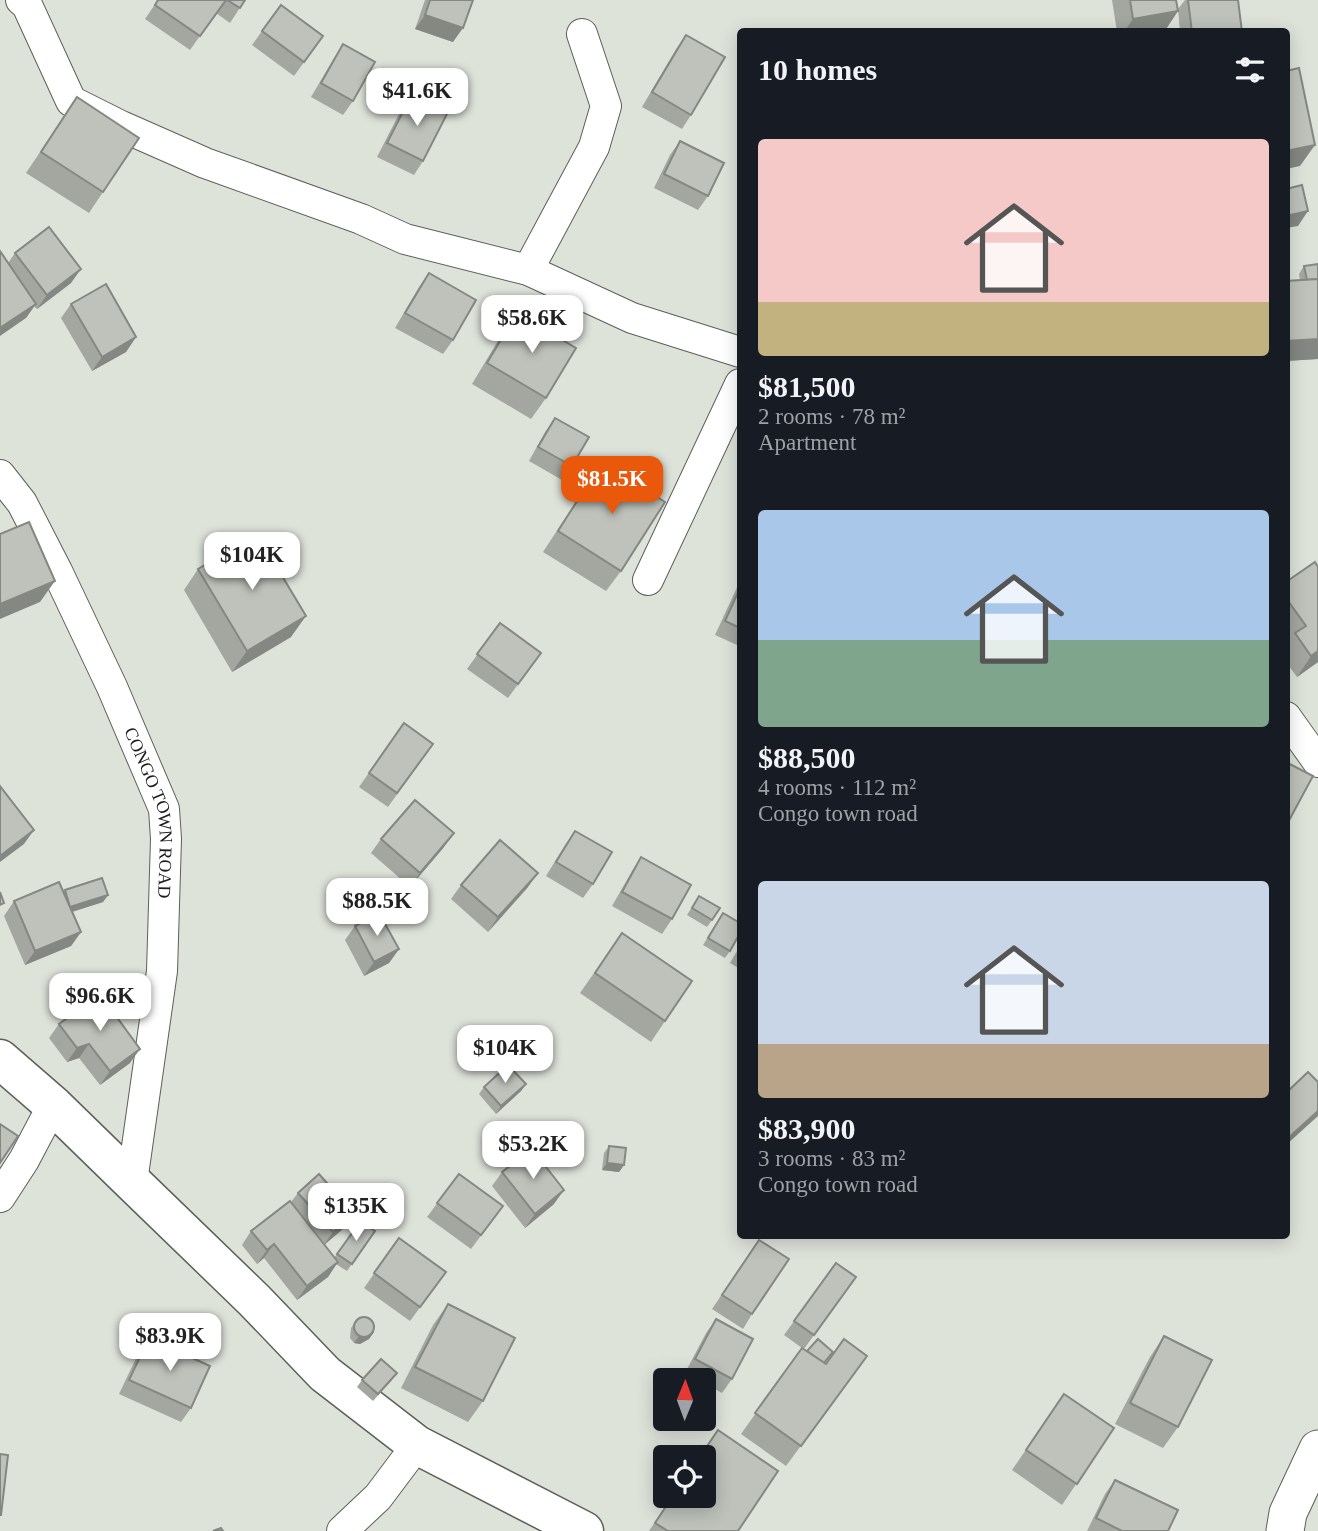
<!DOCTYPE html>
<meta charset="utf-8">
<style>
body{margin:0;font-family:Georgia,serif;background:#242831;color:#f1f3f6;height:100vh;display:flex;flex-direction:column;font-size:26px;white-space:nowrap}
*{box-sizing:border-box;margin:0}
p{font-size:23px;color:#9ea1a6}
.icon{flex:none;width:38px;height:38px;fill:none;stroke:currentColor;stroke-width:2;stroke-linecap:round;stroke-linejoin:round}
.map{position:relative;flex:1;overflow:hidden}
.drawer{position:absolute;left:737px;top:28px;width:553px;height:1211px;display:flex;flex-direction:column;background:#171b24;border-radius:7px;box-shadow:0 4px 18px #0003}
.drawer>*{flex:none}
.needle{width:46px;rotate:1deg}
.buttons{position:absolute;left:653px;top:1368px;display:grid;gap:14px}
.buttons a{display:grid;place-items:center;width:63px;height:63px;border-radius:7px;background:#171b24;box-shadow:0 4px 18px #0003;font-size:35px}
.price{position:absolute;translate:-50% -60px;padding:0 16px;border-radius:14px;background:#fff;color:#222;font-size:23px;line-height:46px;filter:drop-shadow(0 2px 4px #0008)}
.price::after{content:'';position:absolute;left:50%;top:42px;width:21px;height:16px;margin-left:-10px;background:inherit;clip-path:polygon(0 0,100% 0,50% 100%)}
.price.active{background:#ea580c;color:#fff}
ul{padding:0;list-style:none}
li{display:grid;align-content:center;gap:14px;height:371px;padding:0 21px}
li span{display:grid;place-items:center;height:217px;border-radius:7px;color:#555}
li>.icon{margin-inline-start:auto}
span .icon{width:126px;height:126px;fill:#fffc;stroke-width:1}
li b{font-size:30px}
h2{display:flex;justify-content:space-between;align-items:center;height:84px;padding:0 21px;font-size:30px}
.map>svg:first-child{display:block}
</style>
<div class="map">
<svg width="1318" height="1531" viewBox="0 0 1318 1531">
<rect width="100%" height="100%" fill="#dee3da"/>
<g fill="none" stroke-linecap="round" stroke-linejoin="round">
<defs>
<g id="minor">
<path d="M21 0 27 5 71 101 121 126 205 163 361 219 405 239 528 270 632 318 740 352"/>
<path d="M528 270 594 147 606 106 582 34"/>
<path id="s1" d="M0 475 22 503 57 571 112 687 164 809 166 839 162 971 132 1182"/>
<path d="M648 580 740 384"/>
<path d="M1286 717 1318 762"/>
<path d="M0 1197 24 1160 53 1105"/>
<path d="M342 1531 378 1497 417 1445"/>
</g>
<path id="tertiary" d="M1285 1531 1288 1513 1318 1449"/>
<path id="secondary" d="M0 1059 53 1105 132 1182 254 1300 325 1374 417 1445 584 1531"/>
</defs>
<use href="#minor" stroke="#5c6058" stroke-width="32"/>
<use href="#tertiary" stroke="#5c6058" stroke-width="39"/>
<use href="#secondary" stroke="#5c6058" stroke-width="41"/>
<use href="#minor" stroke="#fff" stroke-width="30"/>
<use href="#tertiary" stroke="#fff" stroke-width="37"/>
<use href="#secondary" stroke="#fff" stroke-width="38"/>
</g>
<g fill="#a3a7a0">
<path d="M158 0H245L230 23 216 13 190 50 145 19Z"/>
<path d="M425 0H473L453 42 415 29Z"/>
<path d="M1112 0H1176L1178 11 1164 32H1117Z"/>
<path d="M1185 0H1238L1242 32H1180L1178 9Z"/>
<path d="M262 31 323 36 294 76 252 45Z"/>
<path d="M686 35 691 115 682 129 642 107 676 49Z"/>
<path d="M343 44 353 101 343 115 311 97 334 58Z"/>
<path d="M411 96 423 161 414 175 377 157 401 110Z"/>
<path d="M77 97 103 192 89 213 26 173Z"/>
<path d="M680 141 708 196 698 210 654 188 670 155Z"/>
<path d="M15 253 71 283 37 309 34 306 26 318 8 263Z"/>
<path d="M1318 264V359L1286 361V281L1300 280 1299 274 1304 266Z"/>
<path d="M429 273 453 340 443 354 395 328 419 287Z"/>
<path d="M71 304 136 337 126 352 92 371 61 318Z"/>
<path d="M517 313 546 398 531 419 472 384 502 334Z"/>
<path d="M555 418 572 466 562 480 529 461 545 432Z"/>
<path d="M602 462 621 571 606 591 543 552Z"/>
<path d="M1318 567V662L1297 677 1286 662V646L1289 643 1286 640V582Z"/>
<path d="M198 569 291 637 232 672 184 590Z"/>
<path d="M740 581V640L737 645 715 635Z"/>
<path d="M500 623 541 653 508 698 467 669Z"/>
<path d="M404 723 433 744 388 807 359 787Z"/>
<path d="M575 831 593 884 583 898 546 876 565 845Z"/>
<path d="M381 839 444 847 410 887 371 853Z"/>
<path d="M641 857 672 919 662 934 612 906 632 871Z"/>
<path d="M461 885 528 887 488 932 451 899Z"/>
<path d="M65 890 108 895 103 902 72 912 81 932 71 946 25 965 4 916 14 901 64 892Z"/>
<path d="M699 896 712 920 707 927 687 915Z"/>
<path d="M723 913 730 951 725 958 703 945Z"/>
<path d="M355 926 399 949 389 963 364 976 345 940Z"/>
<path d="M622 933 692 981 651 1042 580 993Z"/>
<path d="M740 946V969L730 963Z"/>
<path d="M59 1024 130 1063 100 1085 79 1058 67 1062 49 1038Z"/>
<path d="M526 1084 521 1091 496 1114 479 1094 484 1087Z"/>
<path d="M609 1146 624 1165 619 1172 602 1170 604 1153Z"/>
<path d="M502 1172 554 1204 525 1228 492 1186Z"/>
<path d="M459 1174 503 1206 471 1249 427 1217Z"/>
<path d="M298 1193 344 1228 324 1245 334 1258 360 1222 375 1231 347 1271 336 1264 328 1277 297 1300 264 1258 257 1264 242 1245 251 1231 291 1202Z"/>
<path d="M399 1238 446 1272 410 1321 364 1288Z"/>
<path d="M749 1254 752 1314 743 1329 712 1309Z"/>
<path d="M836 1263 856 1277 804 1349 826 1364 867 1356 786 1466 741 1434 802 1348 784 1335Z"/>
<path d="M448 1304 483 1401 468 1422 401 1388 433 1325Z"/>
<path d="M716 1319 732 1379 722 1393 704 1383V1381H699L685 1373 706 1333Z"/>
<path d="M356 1321 374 1332 369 1339 360 1344 354 1343 350 1338 351 1328Z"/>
<path d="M1164 1336 1178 1427 1163 1448 1115 1424 1150 1357Z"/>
<path d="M149 1338 191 1408 181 1422 119 1394 139 1352Z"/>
<path d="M362 1380H392L373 1401 357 1387Z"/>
<path d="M1064 1394 1114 1428 1062 1505 1012 1470Z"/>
<path d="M1115 1480 1168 1531H1087L1105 1494Z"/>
<path d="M672 1496 738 1531H649Z"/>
</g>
<g fill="#858882">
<path d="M1178 11 1164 32H1124L1133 19Z"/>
<path d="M425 15 463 28 453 42 415 29Z"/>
<path d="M1315 145 1300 166 1286 169V151Z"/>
<path d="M1308 211 1298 226 1286 228V216Z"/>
<path d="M81 269 71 283 37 309 47 295Z"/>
<path d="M36 304 26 318 0 336V328Z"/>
<path d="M136 337 126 352 92 371 102 357Z"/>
<path d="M1318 339V359L1286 361V341Z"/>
<path d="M55 581 40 602 0 619V604Z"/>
<path d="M306 616 291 637 232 672 247 651Z"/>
<path d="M1318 651V662L1297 677 1311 656Z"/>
<path d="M34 830 24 844 0 862V856Z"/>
<path d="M454 833 444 847 410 887 420 873Z"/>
<path d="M538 873 528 887 488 932 498 917Z"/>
<path d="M108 895 103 902 65 914 70 907Z"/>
<path d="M81 932 71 946 25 965 35 951Z"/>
<path d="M399 949 389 963 364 976 374 962Z"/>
<path d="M89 1044 79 1058 67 1062 77 1048Z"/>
<path d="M140 1049 130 1063 100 1085 110 1071Z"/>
<path d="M526 1084 521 1091 496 1114 501 1106Z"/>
<path d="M1318 1111V1116L1286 1145V1140Z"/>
<path d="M607 1163 624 1165 619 1172 602 1170Z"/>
<path d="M564 1190 554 1204 525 1228 535 1214Z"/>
<path d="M354 1214 344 1228 323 1246 333 1232Z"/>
<path d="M274 1244 264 1258 257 1264 267 1250Z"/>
<path d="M338 1262 328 1277 297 1300 307 1286Z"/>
<path d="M374 1332 369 1339 360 1344 354 1343 359 1336Z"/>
</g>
<g fill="#bec2ba" stroke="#858882" stroke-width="2">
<path d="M158 0H226L200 36 155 5Z"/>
<path d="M227 0H245L240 8Z"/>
<path d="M430 0H473L463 28 425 15Z"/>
<path d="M1130 0H1176L1178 11 1133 19Z"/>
<path d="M1188 0H1238L1242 32H1192Z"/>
<path d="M281 5 323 36 304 62 262 31Z"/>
<path d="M686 35 725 57 691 115 652 92Z"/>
<path d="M343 44 375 62 353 101 321 83Z"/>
<path d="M1299 68 1315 145 1286 151V71Z"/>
<path d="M411 96 447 114 423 161 387 143Z"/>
<path d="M77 97 139 138 103 192 41 152Z"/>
<path d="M680 141 724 163 708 196 664 174Z"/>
<path d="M1302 185 1308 211 1286 216V189Z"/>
<path d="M49 227 81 269 47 295 15 253Z"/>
<path d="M0 251 36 304 0 328Z"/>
<path d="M1318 264V279L1307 280 1304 266Z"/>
<path d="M429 273 476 300 453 340 405 313Z"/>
<path d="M1318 279V339L1286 341V281Z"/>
<path d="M106 284 136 337 102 357 71 304Z"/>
<path d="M517 313 576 348 546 398 487 363Z"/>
<path d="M555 418 589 437 572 466 538 447Z"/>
<path d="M602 462 665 502 621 571 558 531Z"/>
<path d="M29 522 55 581 0 604V534Z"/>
<path d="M257 534 306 616 247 651 198 569Z"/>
<path d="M1315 562 1318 567V651L1311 656 1295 633 1306 626 1286 598V582Z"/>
<path d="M740 588V628L725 621Z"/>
<path d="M500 623 541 653 518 684 477 654Z"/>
<path d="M404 723 433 744 397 793 369 773Z"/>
<path d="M1286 762 1313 776 1286 826Z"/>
<path d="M0 786 34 830 0 856Z"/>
<path d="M415 800 454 833 420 873 381 839Z"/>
<path d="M575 831 612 852 593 884 556 862Z"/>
<path d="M500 840 538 873 498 917 461 885Z"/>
<path d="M641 857 691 885 672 919 622 892Z"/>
<path d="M102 878 108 895 70 907 65 890Z"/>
<path d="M59 882 81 932 35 951 14 901Z"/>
<path d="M0 892 4 903 0 905Z"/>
<path d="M699 896 720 908 712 920 692 908Z"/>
<path d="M379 913 399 949 374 962 355 926Z"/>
<path d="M723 913 740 923V933L730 951 708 938Z"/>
<path d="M622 933 692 981 665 1021 595 973Z"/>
<path d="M100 994 140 1049 110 1071 89 1044 77 1048 59 1024Z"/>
<path d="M508 1065 526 1084 501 1106 484 1087Z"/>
<path d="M1308 1072 1318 1082V1111L1286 1140V1093Z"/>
<path d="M0 1124 18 1136 0 1163Z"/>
<path d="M609 1146 626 1148 624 1165 607 1163Z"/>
<path d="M532 1149 564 1190 535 1214 502 1172Z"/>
<path d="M319 1174 354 1214 333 1232 298 1193Z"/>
<path d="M459 1174 503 1206 481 1235 437 1203Z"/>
<path d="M290 1201 338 1262 307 1286 274 1244 267 1250 251 1231Z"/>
<path d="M360 1222 375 1231 352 1264 337 1254Z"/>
<path d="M399 1238 446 1272 420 1307 374 1273Z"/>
<path d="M759 1240 789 1259 752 1314 722 1295Z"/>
<path d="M836 1263 856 1277 814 1335 794 1321Z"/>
<path d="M448 1304 515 1338 483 1401 415 1367Z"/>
<circle cx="364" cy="1327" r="10"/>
<path d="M716 1319 753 1339 732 1379 695 1359Z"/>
<path d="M1164 1336 1212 1360 1178 1427 1130 1403Z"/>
<path d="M149 1338 210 1366 191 1408 129 1380Z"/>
<path d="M818 1339 833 1352 824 1363 807 1351Z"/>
<path d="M844 1339 867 1356 801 1446 755 1413 802 1348 826 1364Z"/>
<path d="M381 1359 397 1373 378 1394 362 1380Z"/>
<path d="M1064 1394 1114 1428 1077 1484 1026 1450Z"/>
<path d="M718 1430 778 1471 738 1531H668L655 1523 673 1496H704V1458H699Z"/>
<path d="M0 1454 8 1455 1 1515H0Z"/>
<path d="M1115 1480 1178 1510 1168 1531H1122L1096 1518Z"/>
<path d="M221 1528 223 1531H213Z"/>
</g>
<g text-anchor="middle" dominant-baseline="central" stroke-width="5" stroke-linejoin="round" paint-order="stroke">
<g font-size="18" fill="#1c1e1b" stroke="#fff">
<text stroke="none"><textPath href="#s1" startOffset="374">CONGO TOWN ROAD</textPath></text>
</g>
</g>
</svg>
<div class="buttons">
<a><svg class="needle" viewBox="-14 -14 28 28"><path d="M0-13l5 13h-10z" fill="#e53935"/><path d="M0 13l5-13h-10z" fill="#9ea1a6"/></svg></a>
<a><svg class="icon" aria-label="locate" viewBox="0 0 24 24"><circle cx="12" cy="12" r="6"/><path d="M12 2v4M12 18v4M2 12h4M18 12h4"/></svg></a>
</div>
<b class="price" style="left:417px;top:128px">$41.6K</b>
<b class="price" style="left:532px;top:355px">$58.6K</b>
<b class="price active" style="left:612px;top:516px">$81.5K</b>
<b class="price" style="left:252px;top:592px">$104K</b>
<b class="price" style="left:377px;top:938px">$88.5K</b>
<b class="price" style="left:100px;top:1033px">$96.6K</b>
<b class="price" style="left:505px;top:1085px">$104K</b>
<b class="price" style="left:533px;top:1181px">$53.2K</b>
<b class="price" style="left:356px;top:1243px">$135K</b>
<b class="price" style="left:170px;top:1373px">$83.9K</b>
<section class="drawer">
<h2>10 homes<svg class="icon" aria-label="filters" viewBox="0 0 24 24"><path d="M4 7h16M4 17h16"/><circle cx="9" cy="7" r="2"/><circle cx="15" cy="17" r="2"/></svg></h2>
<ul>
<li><span style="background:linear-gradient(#f6c9c9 75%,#c2b280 0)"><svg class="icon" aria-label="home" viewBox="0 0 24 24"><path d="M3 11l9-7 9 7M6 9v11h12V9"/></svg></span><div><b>$81,500</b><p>2 rooms · 78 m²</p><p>Apartment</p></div></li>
<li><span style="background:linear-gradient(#a9c7e8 60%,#7fa58c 0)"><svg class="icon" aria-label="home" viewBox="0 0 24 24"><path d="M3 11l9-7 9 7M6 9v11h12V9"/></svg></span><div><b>$88,500</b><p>4 rooms · 112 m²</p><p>Congo town road</p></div></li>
<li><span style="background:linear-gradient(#c9d6e8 75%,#b9a48a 0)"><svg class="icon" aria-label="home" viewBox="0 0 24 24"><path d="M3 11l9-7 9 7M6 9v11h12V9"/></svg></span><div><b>$83,900</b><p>3 rooms · 83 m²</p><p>Congo town road</p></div></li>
</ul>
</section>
</div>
